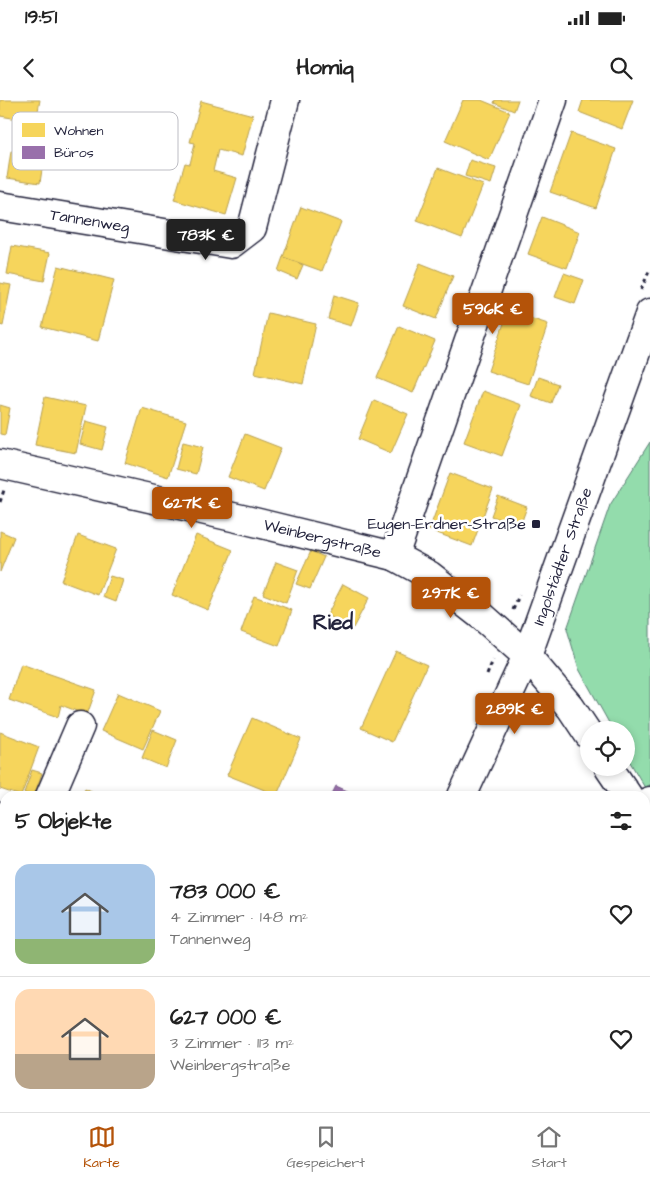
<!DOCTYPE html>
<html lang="de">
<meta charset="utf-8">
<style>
body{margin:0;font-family:"Architects Daughter",sans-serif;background:#f2f2f2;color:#222;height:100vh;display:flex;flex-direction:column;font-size:19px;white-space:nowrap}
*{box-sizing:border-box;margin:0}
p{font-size:16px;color:#767676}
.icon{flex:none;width:28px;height:28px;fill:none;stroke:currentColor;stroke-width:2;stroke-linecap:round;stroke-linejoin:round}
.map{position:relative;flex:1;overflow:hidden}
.sheet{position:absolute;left:0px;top:691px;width:650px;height:321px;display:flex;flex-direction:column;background:#fff;border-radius:15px 15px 0 0;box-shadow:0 2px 8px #0003}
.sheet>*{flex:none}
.tools{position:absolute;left:580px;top:621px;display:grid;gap:10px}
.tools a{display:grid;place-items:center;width:55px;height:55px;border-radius:50%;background:#fff;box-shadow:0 2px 8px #0003;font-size:25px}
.price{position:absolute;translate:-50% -42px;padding:0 11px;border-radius:5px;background:#b45309;color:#fff;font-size:16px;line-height:32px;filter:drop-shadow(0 1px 2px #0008)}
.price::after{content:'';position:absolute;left:50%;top:30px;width:15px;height:11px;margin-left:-8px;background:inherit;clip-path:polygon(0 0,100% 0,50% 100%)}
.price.selected{background:#222;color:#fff}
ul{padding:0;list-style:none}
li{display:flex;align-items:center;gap:15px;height:125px;padding:0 15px}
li+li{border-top:1px solid #e0e0e0}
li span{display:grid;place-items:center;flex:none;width:140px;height:100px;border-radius:15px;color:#555}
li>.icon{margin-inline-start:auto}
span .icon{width:60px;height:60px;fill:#fffc;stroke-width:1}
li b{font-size:21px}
h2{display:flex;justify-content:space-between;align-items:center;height:60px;padding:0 15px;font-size:21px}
.status{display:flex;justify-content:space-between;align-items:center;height:35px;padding:0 25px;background:#fff;direction:ltr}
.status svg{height:14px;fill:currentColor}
header{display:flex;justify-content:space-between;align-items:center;height:65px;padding:0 15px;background:#fff;font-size:22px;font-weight:700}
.dock{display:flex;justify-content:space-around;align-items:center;height:70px;border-top:1px solid #e0e0e0;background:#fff;font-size:14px;color:#767676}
.dock a{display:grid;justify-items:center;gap:2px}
.dock .selected{color:#b45309}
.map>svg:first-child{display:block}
</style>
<div class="status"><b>19:51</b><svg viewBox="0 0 49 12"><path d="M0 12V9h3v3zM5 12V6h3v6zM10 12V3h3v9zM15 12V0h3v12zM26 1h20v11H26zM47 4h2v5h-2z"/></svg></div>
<header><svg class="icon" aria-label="back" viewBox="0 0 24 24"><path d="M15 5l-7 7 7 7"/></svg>Homiq<svg class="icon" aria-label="search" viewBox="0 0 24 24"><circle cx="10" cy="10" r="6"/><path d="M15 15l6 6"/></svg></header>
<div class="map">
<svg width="650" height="1012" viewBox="0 0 650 1012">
<rect width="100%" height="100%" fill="#fff"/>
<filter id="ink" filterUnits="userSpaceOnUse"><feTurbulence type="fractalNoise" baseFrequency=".02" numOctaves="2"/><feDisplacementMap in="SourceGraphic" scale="10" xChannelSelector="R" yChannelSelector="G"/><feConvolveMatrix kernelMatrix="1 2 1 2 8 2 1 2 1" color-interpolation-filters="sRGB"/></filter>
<g filter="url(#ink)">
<path fill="#93dcac" stroke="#5a7f74" d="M650 342V687L645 688 626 655V630H613L579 569 567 529 610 405Z"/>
<g fill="#f6d55c" stroke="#b69f52">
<path d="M0 0H40L36 22 0 16Z"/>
<path d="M463 0H481L510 12 489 60 445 41Z"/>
<path d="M495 0H518L514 11 494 3Z"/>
<path d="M583 0H633L622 29 579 12Z"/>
<path d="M201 1 253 15 242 56 218 50 213 71 237 78 226 115 174 100 185 63 190 64 195 43 190 42Z"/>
<path d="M571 33 616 49 596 108 550 92Z"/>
<path d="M11 51 44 56 40 83 7 78Z"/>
<path d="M470 60 496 68 491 84 465 76Z"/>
<path d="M438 68 483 85 462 138 417 121Z"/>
<path d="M301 107 341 122 322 171 283 157Z"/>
<path d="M542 117 580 132 567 168 528 154Z"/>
<path d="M12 146 50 153 44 181 7 174Z"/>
<path d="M283 157 303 165 297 179 278 171Z"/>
<path d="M420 163 453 176 436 219 403 206Z"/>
<path d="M58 166 114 180 98 241 42 227Z"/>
<path d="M564 173 584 180 575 204 555 197Z"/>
<path d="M0 183 11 185 3 226 0 225Z"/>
<path d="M334 195 359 203 351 226 328 219Z"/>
<path d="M508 211 548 224 528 284 488 271Z"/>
<path d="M268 213 316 224 303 284 255 273Z"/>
<path d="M399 226 435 241 413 293 377 278Z"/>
<path d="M538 277 558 284 551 303 531 296Z"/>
<path d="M483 291 521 305 502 356 464 342Z"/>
<path d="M45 297 86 306 76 353 35 345Z"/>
<path d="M374 300 408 314 391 353 358 339Z"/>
<path d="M0 305 10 308 5 335 0 334Z"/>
<path d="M142 308 186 321 168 377 125 363Z"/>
<path d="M86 321 108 327 102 350 80 344Z"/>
<path d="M245 334 281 348 264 391 228 377Z"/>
<path d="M183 342 203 347 196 374 176 369Z"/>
<path d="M450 373 493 389 472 446 429 430Z"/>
<path d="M498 396 527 407 520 426 491 416Z"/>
<path d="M0 431 14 437 0 472Z"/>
<path d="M78 435 116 449 98 495 61 481Z"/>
<path d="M196 435 233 450 208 510 172 495Z"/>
<path d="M311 451 324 457 310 489 296 484Z"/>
<path d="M276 462 298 470 286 503 263 494Z"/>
<path d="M110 476 123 480 116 502 103 497Z"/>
<path d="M343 484 369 498 353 528 327 515Z"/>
<path d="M254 496 292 510 279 546 241 532Z"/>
<path d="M396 551 427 565 392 642 361 628Z"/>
<path d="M21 564 96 590 87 615 61 605 58 617 9 600Z"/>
<path d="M118 593 160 611 143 649 101 631Z"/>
<path d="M252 618 301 639 277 695 227 675Z"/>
<path d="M153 630 177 640 166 668 142 658Z"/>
<path d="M0 632 39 647 21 696 0 689Z"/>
<path d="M32 670 42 673 34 696 24 693Z"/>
<path d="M85 688 102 696H81Z"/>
<path d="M645 810 650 818V826L645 829Z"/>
<path d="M0 862 5 863V945L0 943Z"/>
<path d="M650 897V912L645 904V901Z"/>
<path d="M645 931 650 937V952L645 956Z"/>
<path d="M5 961V985L0 983V974Z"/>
<path d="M0 988 5 990V1008H8L7 1012H0Z"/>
<path d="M320 1008H346L348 1012H322Z"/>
<path d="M465 1008H502L505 1012H456Z"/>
</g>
<path fill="#9970ab" stroke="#755989" d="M336 686 359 696H331Z"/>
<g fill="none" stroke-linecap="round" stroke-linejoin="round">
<defs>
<g id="minor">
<path id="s1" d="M0 106 231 144 252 128 285 0"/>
<path id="s2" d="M0 364 246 420 394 456 429 475 483 517 527 556"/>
<path d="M394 456 553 0"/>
<path d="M50 696 80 626"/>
<path d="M645 703 650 701"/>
<path d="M0 717 5 719"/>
<path d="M362 1008 365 1012"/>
<path d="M50 1012 51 1008"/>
</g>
<g id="major">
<path d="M527 556 571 608 589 635"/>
<path d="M609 668 628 696"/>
<path id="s3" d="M462 696 527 556 650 213"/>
<path d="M645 723 650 731"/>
<path d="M229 1012 234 1008"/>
</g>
</defs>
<use href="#minor" stroke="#22223b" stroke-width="31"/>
<use href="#major" stroke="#22223b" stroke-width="31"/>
<g stroke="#22223b" stroke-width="3" stroke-dasharray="4 4" stroke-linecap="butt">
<path d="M641 190 650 169"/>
<path d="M0 402 4 390"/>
<path d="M513 510 519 495"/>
<path d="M487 575 493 560"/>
</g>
<use href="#minor" stroke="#fff" stroke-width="28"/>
<use href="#major" stroke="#fff" stroke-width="28"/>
</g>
</g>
<rect fill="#22223b" stroke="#fff" stroke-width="2" x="531" y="419" width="10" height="10" rx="2.5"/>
<g text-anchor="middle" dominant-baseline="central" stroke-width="5" stroke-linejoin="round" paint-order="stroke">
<g font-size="16" fill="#22223b" stroke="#fff">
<text stroke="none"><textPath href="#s1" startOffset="91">Tannenweg</textPath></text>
<text stroke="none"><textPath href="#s2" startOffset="331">Weinbergstraße</textPath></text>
<text stroke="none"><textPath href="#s3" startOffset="260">Ingolstädter Straße</textPath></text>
</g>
<g font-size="16" fill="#22223b" stroke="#fff" text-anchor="end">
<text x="526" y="424">Eugen-Erdner-Straße</text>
</g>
<g font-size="21" font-weight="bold" fill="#22223b" stroke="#fff">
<text x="333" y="522">Ried</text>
</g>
</g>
<rect x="12" y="12" width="166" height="58" rx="8" fill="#fff" stroke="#bdbdc4" stroke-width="1"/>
<rect x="22" y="23" width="23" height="14" fill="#f6d55c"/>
<rect x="22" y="46" width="23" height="13" fill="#9970ab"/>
<g font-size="14" fill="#22223b">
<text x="54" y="35">Wohnen</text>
<text x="54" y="57">Büros</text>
</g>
</svg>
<div class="tools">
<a><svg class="icon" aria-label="locate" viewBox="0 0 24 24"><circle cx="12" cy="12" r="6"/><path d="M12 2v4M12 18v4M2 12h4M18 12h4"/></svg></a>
</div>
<b class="price selected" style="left:206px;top:161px">783K €</b>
<b class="price" style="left:493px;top:235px">596K €</b>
<b class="price" style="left:192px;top:429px">627K €</b>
<b class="price" style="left:451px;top:519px">297K €</b>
<b class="price" style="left:515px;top:635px">289K €</b>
<section class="sheet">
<h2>5 Objekte<svg class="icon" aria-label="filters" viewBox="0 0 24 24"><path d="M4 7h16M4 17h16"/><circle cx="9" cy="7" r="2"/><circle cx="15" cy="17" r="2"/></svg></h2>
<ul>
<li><span style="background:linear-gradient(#a9c7e8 75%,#8fb573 0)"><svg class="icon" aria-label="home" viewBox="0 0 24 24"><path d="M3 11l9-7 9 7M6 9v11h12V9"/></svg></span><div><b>783 000 €</b><p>4 Zimmer · 148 m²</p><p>Tannenweg</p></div><svg class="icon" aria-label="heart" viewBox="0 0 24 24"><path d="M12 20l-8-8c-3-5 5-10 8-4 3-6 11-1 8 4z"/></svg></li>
<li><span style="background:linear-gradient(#ffd9b3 65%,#b9a48a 0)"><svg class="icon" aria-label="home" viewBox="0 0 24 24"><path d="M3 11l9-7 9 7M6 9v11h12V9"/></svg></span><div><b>627 000 €</b><p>3 Zimmer · 113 m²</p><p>Weinbergstraße</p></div><svg class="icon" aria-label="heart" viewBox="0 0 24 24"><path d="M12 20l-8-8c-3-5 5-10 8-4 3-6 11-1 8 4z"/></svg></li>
</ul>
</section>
</div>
<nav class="dock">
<a class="selected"><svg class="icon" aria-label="map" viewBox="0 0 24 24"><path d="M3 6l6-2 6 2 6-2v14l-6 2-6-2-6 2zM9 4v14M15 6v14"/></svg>Karte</a>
<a><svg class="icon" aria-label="saved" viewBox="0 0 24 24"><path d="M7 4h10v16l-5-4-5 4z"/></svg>Gespeichert</a>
<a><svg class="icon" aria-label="home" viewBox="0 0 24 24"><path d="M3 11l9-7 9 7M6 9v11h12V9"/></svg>Start</a>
</nav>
